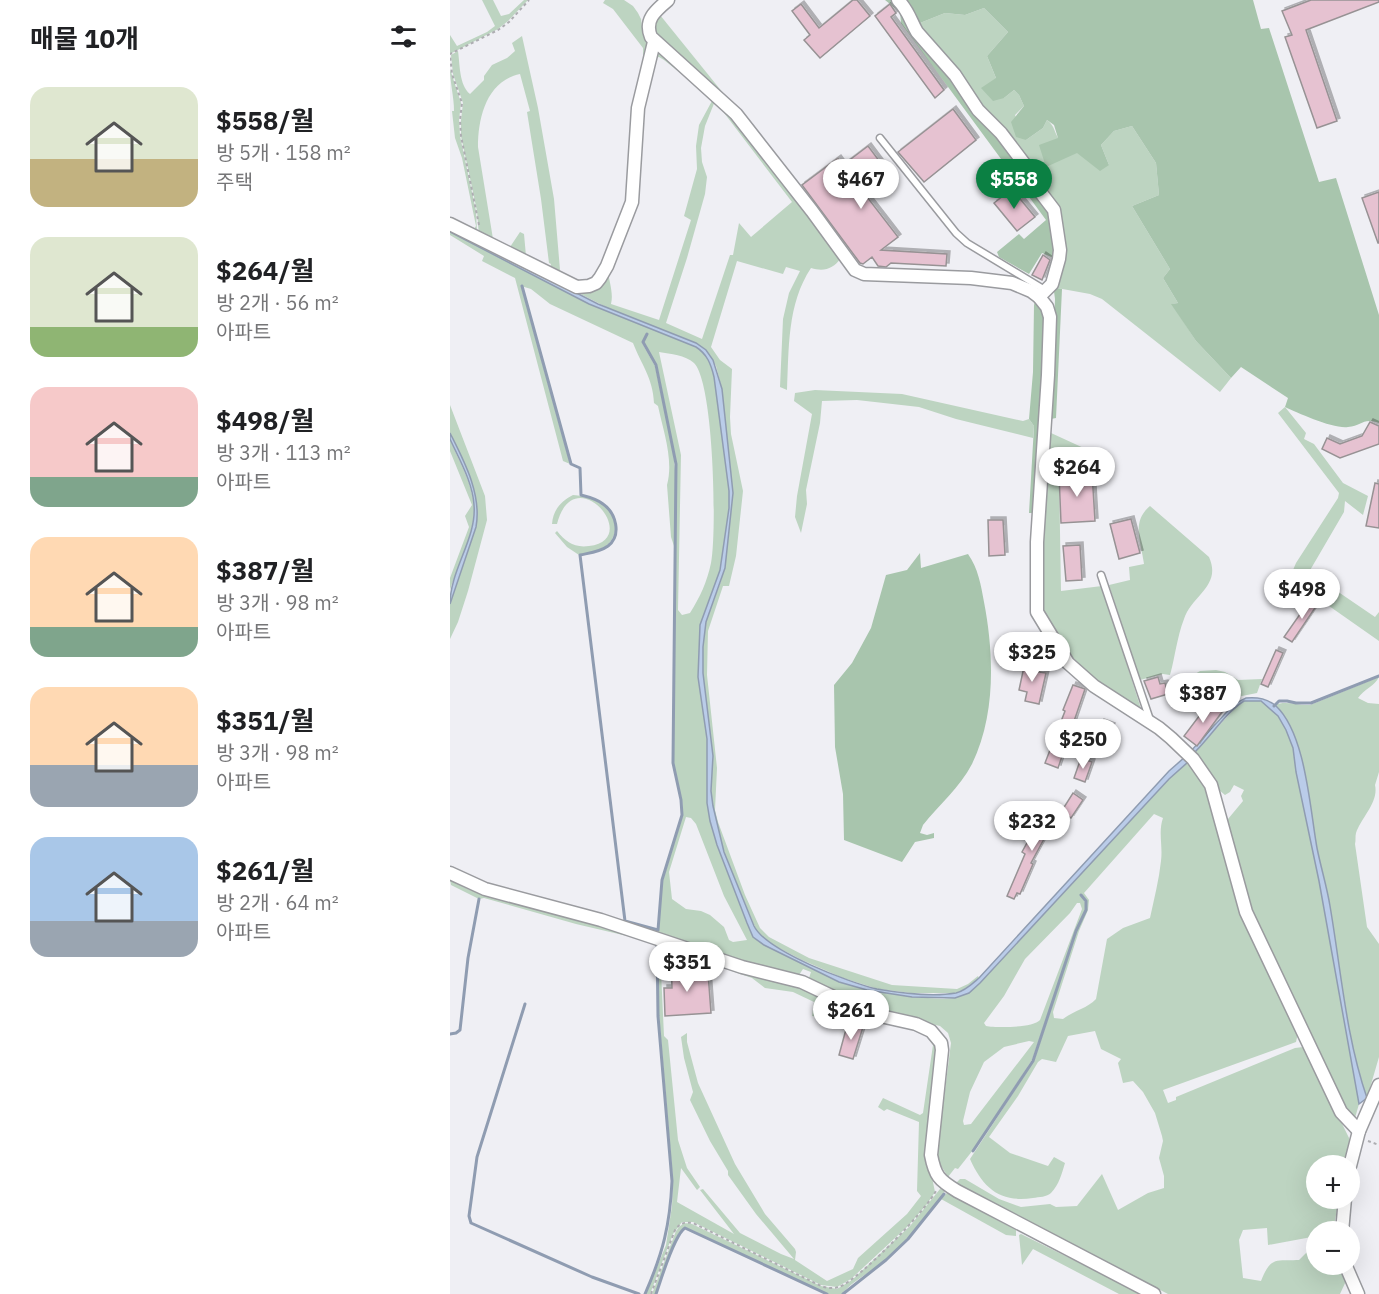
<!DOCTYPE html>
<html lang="ko">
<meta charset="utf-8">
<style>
body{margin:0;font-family:"IBM Plex Sans","Noto Sans KR",sans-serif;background:#f6f6f6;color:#202124;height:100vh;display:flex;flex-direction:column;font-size:22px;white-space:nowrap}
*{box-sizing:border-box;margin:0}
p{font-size:20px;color:#757577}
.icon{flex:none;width:33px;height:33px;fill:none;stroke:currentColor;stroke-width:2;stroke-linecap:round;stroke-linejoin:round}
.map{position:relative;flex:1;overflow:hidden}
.side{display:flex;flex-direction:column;background:#fff;width:450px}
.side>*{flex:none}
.buttons{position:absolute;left:856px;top:1155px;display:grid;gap:12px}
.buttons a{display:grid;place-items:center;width:54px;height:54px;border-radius:50%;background:#fff;box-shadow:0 6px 24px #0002;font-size:30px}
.price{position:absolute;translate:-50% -51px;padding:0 14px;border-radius:21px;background:#fff;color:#222;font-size:20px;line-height:39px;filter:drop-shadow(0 2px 3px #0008)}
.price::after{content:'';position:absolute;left:50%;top:36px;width:18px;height:14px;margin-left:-9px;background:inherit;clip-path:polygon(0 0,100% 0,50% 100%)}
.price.on{background:#0b8043;color:#fff}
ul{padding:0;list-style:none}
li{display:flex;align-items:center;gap:18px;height:150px;padding:0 30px}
li span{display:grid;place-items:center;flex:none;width:168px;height:120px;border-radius:18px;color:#555}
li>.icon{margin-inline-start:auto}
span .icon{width:72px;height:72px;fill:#fffc;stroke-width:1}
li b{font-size:26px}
h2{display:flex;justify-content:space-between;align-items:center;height:72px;padding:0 30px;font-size:26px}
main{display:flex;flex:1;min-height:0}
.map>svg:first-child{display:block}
</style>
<main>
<section class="side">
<h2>매물 10개<svg class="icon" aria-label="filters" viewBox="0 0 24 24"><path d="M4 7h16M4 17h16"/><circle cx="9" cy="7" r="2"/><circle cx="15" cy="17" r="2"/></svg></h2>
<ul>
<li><span style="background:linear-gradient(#dfe7d0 60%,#c2b280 0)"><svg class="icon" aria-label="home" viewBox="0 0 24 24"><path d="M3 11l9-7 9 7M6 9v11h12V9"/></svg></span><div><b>$558/월</b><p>방 5개 · 158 m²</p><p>주택</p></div></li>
<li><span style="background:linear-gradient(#dfe7d0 75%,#8fb573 0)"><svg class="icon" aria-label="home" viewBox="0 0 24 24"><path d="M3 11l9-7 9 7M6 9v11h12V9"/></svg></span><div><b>$264/월</b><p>방 2개 · 56 m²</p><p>아파트</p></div></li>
<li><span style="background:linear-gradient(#f6c9c9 75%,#7fa58c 0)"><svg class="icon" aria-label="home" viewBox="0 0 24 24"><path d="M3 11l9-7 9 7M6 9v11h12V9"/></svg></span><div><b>$498/월</b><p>방 3개 · 113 m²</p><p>아파트</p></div></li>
<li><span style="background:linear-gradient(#ffd9b3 75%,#7fa58c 0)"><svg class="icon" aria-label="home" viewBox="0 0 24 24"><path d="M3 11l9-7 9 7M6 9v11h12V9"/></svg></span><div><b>$387/월</b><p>방 3개 · 98 m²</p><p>아파트</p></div></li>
<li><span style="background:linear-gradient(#ffd9b3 65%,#9aa5b1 0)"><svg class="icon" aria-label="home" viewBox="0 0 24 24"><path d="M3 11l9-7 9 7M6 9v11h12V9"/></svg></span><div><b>$351/월</b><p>방 3개 · 98 m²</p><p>아파트</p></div></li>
<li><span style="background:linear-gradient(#a9c7e8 70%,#9aa5b1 0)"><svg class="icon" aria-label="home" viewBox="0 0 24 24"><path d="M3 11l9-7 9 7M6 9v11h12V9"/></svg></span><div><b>$261/월</b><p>방 2개 · 64 m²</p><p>아파트</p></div></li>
</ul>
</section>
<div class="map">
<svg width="929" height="1294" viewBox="0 0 929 1294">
<defs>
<filter id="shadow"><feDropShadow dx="3" dy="-3" stdDeviation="0" flood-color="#0004"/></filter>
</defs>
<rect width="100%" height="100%" fill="#efeff4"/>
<g fill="#bdd4c1" fill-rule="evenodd">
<path d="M32 0H43L51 16 59 14 74 0H78L58 21 48 29 0 54V35L7 46 37 32 45 26Z"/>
<path d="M155 0H174L183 6 188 13 191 19 193 33 199 44 193 77V48L163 9 153 3Z"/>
<path d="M534 8 558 32 537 56 554 98 564 90 569 95 574 106 565 115 576 140 593 128 597 120C606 127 604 134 610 140 623 153 642 159 659 165L651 145 664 131 682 126 706 163 709 195 682 206 720 269 713 278 728 303 722 304 746 341 781 378 770 392 652 299 640 294 607 288 603 284 608 216 465 25 495 13 515 15Z"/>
<path d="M210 15 290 114 206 38 203 21Z"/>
<path d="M72 36 88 108 104 199 110 270 107 273C117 278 128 282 139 282L150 271 178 200 183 112 185 108 179 203 151 273 143 283 137 286H129L29 236 27 211 11 136V120L13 103 3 74 1 55 8 51C10 64 9 85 20 94L34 80V76L42 65 57 58 65 51 62 43ZM70 74 80 111 77 112 91 199 99 263 101 264 100 269 76 256 74 234 70 232 60 247 43 239 28 147C28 117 37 81 70 74Z"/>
<path d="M209 53H213L269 101 391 258C383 269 374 272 361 268 337 304 339 349 337 390L330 387 333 319 339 293 350 271 336 267 333 274 287 261 261 347 270 360 282 369 280 417 281 434 293 491 286 556 279 586H273L258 631 257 675 267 768 265 810 268 822 295 895 310 928 319 937 359 958 442 985 507 989 518 984 528 976 529 978 512 991 505 993H461L428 989 393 978 352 960 325 946 307 932 274 852 265 823 261 791 263 756 253 673V647L256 622 271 581 278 541 283 493 272 389 266 366 260 355 246 343 158 308 105 281 133 290 158 267C158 280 164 292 161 304L209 320 241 220 234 216 247 169 246 146 249 125 263 99 214 60 209 57 205 58V54ZM265 101 342 202 301 237 289 223 283 255H280L252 339 216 323 237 258 255 194 257 177 252 162 251 148 255 126Z"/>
<path d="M0 69 11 103 9 120 10 136 26 211 27 232 5 221 24 229 26 226 12 158 5 138 2 111H4C4 97 0 83 0 69Z"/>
<path d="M0 232 139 304 246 347C257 354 261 364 264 377L279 491V508L270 570 250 625 248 677 257 739V803L260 821 267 845 297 923 308 941 314 945 389 982 407 987 462 997 493 999 505 998 519 993 530 983 719 779 738 762 742 765 759 793 788 905 848 1033 846 1042 713 1090 718 1103 726 1100V1097L845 1048 853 1047 856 1050 900 1140 894 1165 867 1166V1198L889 1199 883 1231 867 1232V1236L818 1245 817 1228 793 1230 789 1240 793 1278 811 1281C821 1256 825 1261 849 1260L858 1251 859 1254 863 1251 862 1245 867 1241V1264L891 1265 896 1281 890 1294H718L505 1184 510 1179H515L549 1199 571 1207 600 1204 606 1207 627 1206 652 1174 668 1210 698 1193 714 1188V1176L709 1158 713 1141 712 1136 705 1113 693 1092 683 1081 673 1083 668 1063 671 1059 651 1049 645 1031 618 1036 606 1062 592 1059 588 1062 568 1096 539 1137 560 1153 598 1166 604 1157 615 1163C612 1173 609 1185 601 1193 597 1197 589 1197 583 1198 550 1203 533 1188 520 1159L584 1061 627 931 636 910 637 900 632 895 636 905 635 910 626 931 582 1060 523 1150 508 1169 505 1168 498 1177 490 1164 487 1153 501 1043 498 1033 490 1026 420 1009 359 978 361 972 353 969 349 975 328 973 207 934 213 880 233 815 232 800 223 763 227 465 207 365 194 342 196 334 192 343 205 366 223 450 226 480 224 546 221 537 217 485C224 460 213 430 208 406L204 403C203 378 191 364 183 343L100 304 81 289 71 286 120 464 113 461 65 278 32 261 34 256 0 235ZM209 352C221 354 235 355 244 363 264 383 267 532 261 563 257 582 250 597 240 613L232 615 228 610 231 455ZM704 814 713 818C708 832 713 846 711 861 709 880 704 899 700 918L673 928 657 939 646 999C638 1008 623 1011 613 1019L604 1018 603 1012 629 931 638 910 639 900 634 893ZM236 817 241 818 246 824 274 896 297 940 283 942 279 940 274 927 260 915 251 911 236 909 222 899 219 872ZM627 903H630L632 909 590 1020C583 1028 546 1028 536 1026L534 1023 537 1019 554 996 575 959 620 913ZM579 1041 584 1042 521 1124 514 1125 513 1121 520 1092 534 1062 554 1047Z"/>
<path d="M365 390 452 394 573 421 579 419 584 426 583 438 506 419 469 407 407 400 372 401 370 423 356 490 357 504 351 533 345 517 347 496 362 414 344 401 345 393Z"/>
<path d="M0 405 35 496 37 520 18 591 8 622 0 639V604L26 527V500L17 469 0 433Z"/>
<path d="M835 407 856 433 854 439 864 444 893 483 918 496 913 515 895 501 894 512 859 572 925 617 929 612V641L862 594 847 581 843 570 846 563 888 498 889 493 828 413Z"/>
<path d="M601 433 649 455 611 453 609 472 611 591 652 586 692 712 624 666 594 616 592 509Z"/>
<path d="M0 439C8 460 22 482 24 505 27 526 7 568 0 590V578L19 527 15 516 22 505 0 451Z"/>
<path d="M123 495C143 496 167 507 165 530 164 537 161 542 156 546 148 551 138 553 129 555L117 547 105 533 107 531C116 542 124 548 139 546 194 540 124 457 107 524H102C103 510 111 501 123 495Z"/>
<path d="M700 506 759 557C772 586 742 595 734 619 727 637 725 657 720 675L713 674 690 680 659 585 680 580 679 567 694 564C691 541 681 522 700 506Z"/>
<path d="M766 670 775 672 788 680 812 679 807 693 787 697 773 682 736 687 730 683 750 671Z"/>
<path d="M929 677C925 686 914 689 908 698L918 703 929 704V772L925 785C929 802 911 818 906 833 905 837 906 840 905 844L917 927 929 944V1057L917 1098C896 1036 891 969 880 906 877 886 871 867 867 848 858 800 857 745 825 705 836 700 848 706 860 705Z"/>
<path d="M806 700C820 703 831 718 837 731 846 750 847 776 852 797 874 892 888 989 906 1084L909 1104 905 1118H902L898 1113 807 922 801 907 778 824V819L793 801 791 796 794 790 784 785 780 792 775 795 769 790 759 770 742 755 788 705 794 701Z"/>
<path d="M0 879C17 892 40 896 60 902 119 919 181 930 237 954V957L212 948 210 950 214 1036 218 1040 228 1140 237 1168 250 1187 247 1190 231 1168 227 1202 284 1234 250 1190 253 1189 290 1233 331 1254 344 1259 306 1214 278 1175V1171L260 1141 240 1100 243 1092 234 1058 231 1037 237 1033V1042L248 1083 285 1164 315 1214 345 1249 346 1252 345 1260 377 1281 403 1269 408 1258 457 1214 471 1196 467 1191 469 1122 437 1109 434 1111 428 1107 433 1098 470 1115 473 1113 483 1045 472 1030 484 1041 486 1048 478 1119 477 1153 485 1192 477 1204 459 1225 401 1279 387 1287 371 1285 243 1222H232L223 1234 200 1294H196L216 1245 222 1206 223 1181 209 1016 207 943 126 924 34 898 29 899 1 885Z"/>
<path d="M247 956 349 985 368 996 370 1006 376 1008 379 1000 399 1013 423 1020V1025L383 1013 380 1019 362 1016 364 1002 343 992 315 988 302 978 244 958Z"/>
<path d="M490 1189 495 1190 493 1194C475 1218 456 1242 433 1262 421 1272 400 1283 392 1294H378L235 1227C223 1233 211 1280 205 1294H202L226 1231C231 1224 234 1222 242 1224L371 1286 387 1289 402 1280 460 1226Z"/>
<path d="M497 1193 566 1230V1236L556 1235 491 1199Z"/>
<path d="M571 1234 692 1294H669L583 1249 572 1265 569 1235Z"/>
</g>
<g fill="#a8c5ad">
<path d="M435 0H447L603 211 606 259 592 253 579 274 549 257 547 252 569 234 574 239 596 220 451 23 450 12Z"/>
<path d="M450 0H803L811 29 819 28 869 182 886 178 929 315V423C913 417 912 426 898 427 883 429 848 413 835 407L838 398 791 367 781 378 746 341 721 304 728 303 713 278 720 269 682 206 709 195 706 163 682 126 664 131 651 145 659 165 650 171 627 153 596 167 589 145 608 138 604 125 597 120 593 128 576 140 566 137 561 122 574 106 569 95 564 90 554 98 543 101 531 88 546 78 537 56 558 32 534 8 515 15 495 13 465 25Z"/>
<path d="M603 284 607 288 612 289 606 418 601 419 605 299Z"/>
<path d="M586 298 594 309V371L583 513H579L584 426 579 419 583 372 584 305Z"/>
<path d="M470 553 471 568 518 554C528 568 531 585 534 602 544 654 546 715 522 764 510 787 489 805 473 825L470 833 477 835 484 833V838L465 842 452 862 394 840 393 794 385 747 384 685 402 663 421 628 436 575 457 570Z"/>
</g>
<g fill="#bacce9" stroke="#8f9cb1" stroke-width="1.5">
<path d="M0 228 148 304 246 343 256 350 263 360 272 389 283 493 275 568 256 622 253 647V673L263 756 261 791 263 806 274 852 304 926C316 951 400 983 427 989 450 993 483 997 506 993 515 991 522 984 529 978L719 771 735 757 738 762 719 779 530 983 519 993 505 998 462 997 417 990 389 982 314 945 303 937 297 923 267 845 260 821 257 803V739L248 677 250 625 270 570 279 508V491L264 377C261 364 257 354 246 347L139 304 0 232Z"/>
<path d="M0 433C14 461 32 494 26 527L0 604C0 570 27 538 24 505 23 483 9 459 0 439Z"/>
<path d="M796 698C806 697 818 699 826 706 856 734 860 810 867 848 871 868 877 887 880 906 891 970 896 1037 917 1098L909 1104 869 881 846 772 843 748 836 730 828 716 811 701H794C774 714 760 738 742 755L740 752 784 704Z"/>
</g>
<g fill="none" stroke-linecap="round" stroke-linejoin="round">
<g stroke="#8f9cb1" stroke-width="3">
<path d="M72 286 121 464 130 468 131 495C139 497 147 499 153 504 166 513 172 535 158 546 150 552 139 553 130 555L175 921 208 930 212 880 232 815 231 800 223 763 226 464 206 365 193 342 197 334"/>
<path d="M824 706 829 701H837L846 703H861L929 676"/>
<path d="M75 1004 27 1157 19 1216 21 1223 142 1277 189 1294"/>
<path d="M0 1034 6 1033 10 1030 18 958 29 899"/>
<path d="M523 1151 583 1061 626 931 636 910V901L631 895"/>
<path d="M195 1294C213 1253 220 1225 222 1181L208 1016 207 943"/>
<path d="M206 1294C211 1280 224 1235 235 1228L377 1294"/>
<path d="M393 1294 436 1260 458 1239 494 1194"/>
</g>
</g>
<g fill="#e6c2d1" stroke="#979294" stroke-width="1.5" filter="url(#shadow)">
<path d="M403 0H407L420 16 370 58 354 40 360 35 342 11 351 4 369 28Z"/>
<path d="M861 0H929V2L856 30 887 121 867 128 835 37 842 35 832 11Z"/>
<path d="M440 4 446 13 441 17 494 90 485 98 425 16Z"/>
<path d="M503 109 526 140 474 182 448 152Z"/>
<path d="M418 146 442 178 417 197 448 237 431 250 497 254 496 266 441 263 436 267 428 266 422 257 413 264 410 263 352 185 388 158 393 165Z"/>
<path d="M562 189 585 217 567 231 544 203Z"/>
<path d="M929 192V243H928L912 198Z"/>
<path d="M593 255 600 260 592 280 582 275Z"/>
<path d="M920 422 929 426V444L890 458 872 449 877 438 890 444 912 436Z"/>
<path d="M642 472 645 521 611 523 609 474Z"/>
<path d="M925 483 929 484V528L916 526Z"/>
<path d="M681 519 690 553 669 559 660 524Z"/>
<path d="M538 520H553L555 555 539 556Z"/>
<path d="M630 545 632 580 616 581 613 546Z"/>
<path d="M862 597 869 602 842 642 834 637Z"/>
<path d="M826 650 833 653 818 687 811 684Z"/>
<path d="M575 662H584L583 671 596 673 589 704 575 701 577 692 569 690Z"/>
<path d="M708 677 710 684 715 683 718 694 701 699 694 681Z"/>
<path d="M623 685 635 689 608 768 595 763 615 711 613 710Z"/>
<path d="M759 703 772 712 747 746 734 736Z"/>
<path d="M651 722 662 726 651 756 640 752Z"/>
<path d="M631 758 642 762 635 782 624 778Z"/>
<path d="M623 793 633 800 621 818 611 812Z"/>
<path d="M596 808 607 815 581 863 583 864 570 894 567 893 564 899 557 896 575 854 572 852Z"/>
<path d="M221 955H229L230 975 258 973 261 1013 215 1016 214 988H222Z"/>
<path d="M398 1022 413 1027 403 1059 389 1055Z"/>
</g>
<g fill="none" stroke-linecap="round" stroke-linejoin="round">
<defs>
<g id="lane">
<path d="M430 138 506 233 517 243 595 290"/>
<path d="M651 575 700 720"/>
</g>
<g id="street">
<path d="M218 0C205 11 194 20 201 37L286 114 362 211 405 270 414 274 521 278 562 283 581 291 589 297 597 307 600 317 598 375 587 542V612L618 663 644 686 709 728 721 738 743 759 761 785 796 912 891 1112 909 1131"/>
<path d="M448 0C459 11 460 20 467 32L505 75 528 110 551 133 576 166 591 193 604 210 610 250 609 259 602 284 589 297"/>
<path d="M0 224 127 287 139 286 146 283 150 278 157 266 182 202 188 108 204 42"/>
<path d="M0 873 35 889 151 920 292 967 352 982 417 1013 466 1024 481 1031 491 1043 492 1050 481 1155C485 1176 489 1180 507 1191L704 1294"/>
<path d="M900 1166 909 1131 929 1085"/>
<path d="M892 1232 895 1198"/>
<path d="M895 1264 908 1294"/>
</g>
</defs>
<use href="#lane" stroke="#9a9b9f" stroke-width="9"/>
<use href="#street" stroke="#9a9b9f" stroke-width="15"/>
<g stroke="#adadb1" stroke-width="2" stroke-dasharray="3 3" stroke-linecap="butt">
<path d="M29 225 11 136 10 120 12 103 2 74 0 54 48 30 59 22 79 0"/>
<path d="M918 1141 929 1145"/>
<path d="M201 1294 225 1230C230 1223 234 1222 243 1223L371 1286C377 1288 383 1289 389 1287 410 1279 477 1210 487 1189"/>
</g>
<use href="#lane" stroke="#fff" stroke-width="6"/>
<use href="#street" stroke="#fff" stroke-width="12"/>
</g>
</svg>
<div class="buttons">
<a>+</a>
<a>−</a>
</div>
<b class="price" style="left:411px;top:210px">$467</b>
<b class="price on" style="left:564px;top:210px">$558</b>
<b class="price" style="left:627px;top:498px">$264</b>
<b class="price" style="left:852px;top:620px">$498</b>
<b class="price" style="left:582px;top:683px">$325</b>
<b class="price" style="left:753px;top:724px">$387</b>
<b class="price" style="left:633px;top:770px">$250</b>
<b class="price" style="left:582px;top:852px">$232</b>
<b class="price" style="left:237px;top:993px">$351</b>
<b class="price" style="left:401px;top:1041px">$261</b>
</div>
</main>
